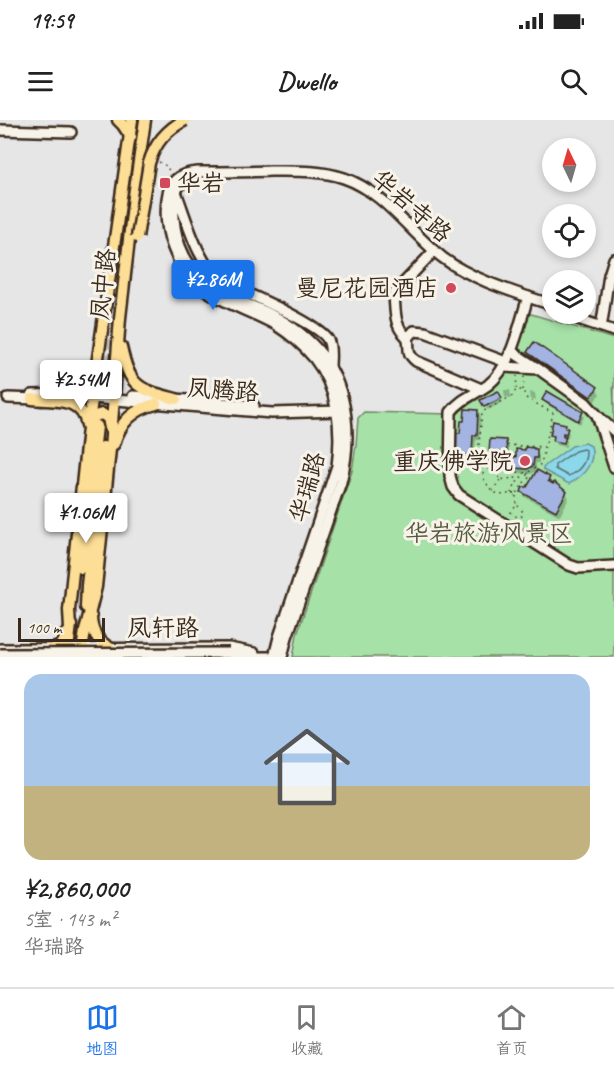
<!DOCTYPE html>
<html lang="zh">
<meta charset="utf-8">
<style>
body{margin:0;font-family:Caveat,"LXGW WenKai TC",sans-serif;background:#f2f2f2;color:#222;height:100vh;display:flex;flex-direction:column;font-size:22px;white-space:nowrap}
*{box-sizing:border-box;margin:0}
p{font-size:20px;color:#767676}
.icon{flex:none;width:33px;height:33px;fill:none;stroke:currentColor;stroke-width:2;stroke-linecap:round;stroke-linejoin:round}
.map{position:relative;height:537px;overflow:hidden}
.sheet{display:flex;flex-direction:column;background:#fff;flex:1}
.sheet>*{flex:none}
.needle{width:39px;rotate:355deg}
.buttons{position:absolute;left:542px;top:18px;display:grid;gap:12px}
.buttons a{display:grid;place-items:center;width:54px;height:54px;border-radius:50%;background:#fff;box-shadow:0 3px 9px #0003;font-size:30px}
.scale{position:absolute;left:18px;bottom:15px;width:87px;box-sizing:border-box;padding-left:6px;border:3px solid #3b2a1e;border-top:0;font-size:16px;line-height:21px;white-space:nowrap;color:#3b2a1e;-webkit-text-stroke:4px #f7f3e8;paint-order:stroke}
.price{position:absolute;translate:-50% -51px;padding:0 14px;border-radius:6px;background:#fff;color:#222;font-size:20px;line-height:39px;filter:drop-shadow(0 2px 3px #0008)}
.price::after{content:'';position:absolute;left:50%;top:36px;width:18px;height:14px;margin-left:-9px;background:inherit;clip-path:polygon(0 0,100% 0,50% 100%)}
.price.active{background:#1a73e8;color:#fff}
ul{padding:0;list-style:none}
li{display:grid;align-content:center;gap:12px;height:318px;padding:0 24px}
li+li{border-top:2px solid #e0e0e0}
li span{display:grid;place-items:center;height:186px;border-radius:18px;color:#555}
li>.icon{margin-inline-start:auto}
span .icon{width:108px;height:108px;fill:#fffc;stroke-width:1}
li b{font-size:26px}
.status{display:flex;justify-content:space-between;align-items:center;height:42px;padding:0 30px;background:#fff;direction:ltr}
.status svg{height:16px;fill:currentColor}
header{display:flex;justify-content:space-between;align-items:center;height:78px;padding:0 24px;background:#fff;font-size:27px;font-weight:600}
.tabs{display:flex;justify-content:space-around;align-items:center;height:84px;border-top:2px solid #e0e0e0;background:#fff;font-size:16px;color:#767676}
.tabs a{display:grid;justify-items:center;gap:3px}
.tabs .active{color:#1a73e8}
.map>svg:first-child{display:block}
</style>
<div class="status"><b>19:59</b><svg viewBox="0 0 49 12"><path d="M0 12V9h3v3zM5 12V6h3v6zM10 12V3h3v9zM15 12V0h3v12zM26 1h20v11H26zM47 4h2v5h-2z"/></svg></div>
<header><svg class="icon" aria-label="menu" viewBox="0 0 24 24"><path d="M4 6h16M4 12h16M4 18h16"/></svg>Dwello<svg class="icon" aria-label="search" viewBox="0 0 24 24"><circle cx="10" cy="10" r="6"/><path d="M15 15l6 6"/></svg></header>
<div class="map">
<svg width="614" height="537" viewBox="0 0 614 537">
<rect width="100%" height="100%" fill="#e6e6e7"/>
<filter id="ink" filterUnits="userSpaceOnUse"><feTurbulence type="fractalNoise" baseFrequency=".0167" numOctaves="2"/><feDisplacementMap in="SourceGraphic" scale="12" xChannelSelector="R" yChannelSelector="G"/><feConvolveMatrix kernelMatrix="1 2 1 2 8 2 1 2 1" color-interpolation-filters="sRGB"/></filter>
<g filter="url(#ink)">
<path fill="#a6e1a7" stroke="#708662" stroke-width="1.5" d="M528 193 614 219V537H293L297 514 352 351 356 325 358 298 364 292 452 294 505 252Z"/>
<path fill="#8bd8ea" stroke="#6b9298" stroke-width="1.5" d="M585 323 591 326C596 343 583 356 569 364L543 350V348L546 345 572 326Z"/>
<g fill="#0003">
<path d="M529 232 597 269 600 274 594 282 532 238Z"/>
<path d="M612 266H614V290Z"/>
<path d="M504 270H510L511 278 505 277Z"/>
<path d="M530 272 535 273 536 280H531Z"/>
<path d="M498 273 503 282 488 290 482 281Z"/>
<path d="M544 280 582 293 584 297 580 304 546 284Z"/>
<path d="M478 291 481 297 479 320H476L474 338 480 339 481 341 480 349 469 348 468 339H459L456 333 465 303Z"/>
<path d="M565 305 569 313 568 317 564 316 567 321 566 327 557 325 552 314Z"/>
<path d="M505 322 509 327V338L517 339 536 331 539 336V343H536V351L531 354 493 351 490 346Z"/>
<path d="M549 358 553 366 566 373 569 378 560 396 525 377 522 372Z"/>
</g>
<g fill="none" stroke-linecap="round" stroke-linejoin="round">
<path stroke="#5b7070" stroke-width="1.5" d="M583 329 586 330C587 342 579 352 568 356L555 349V345L575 331Z"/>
</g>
<g fill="#a3b3e2" stroke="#3b2a1e" stroke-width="1.5">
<path d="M534 222 598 267 591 277 527 232Z"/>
<path d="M498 271 502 278 484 287 480 280Z"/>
<path d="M547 271 583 292 578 301 542 280Z"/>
<path d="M465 289 478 290 477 315H473L472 335 454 334 456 313H460L461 301H464Z"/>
<path d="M553 301 566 304 565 308H568L566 314 563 313V316H566L564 323 553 321 554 316 550 315Z"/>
<path d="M490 319 506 320 507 333 500 332V336L516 337V329L525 330V327L534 328V329H537V338H534L533 346 527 349 488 346Z"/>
<path d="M467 336 481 337 480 347 466 346Z"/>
<path d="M537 350 550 357 548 361 553 364 554 362 567 372 556 391 521 372 523 367H527Z"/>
</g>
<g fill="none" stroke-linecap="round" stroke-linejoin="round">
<g stroke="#c4c0bf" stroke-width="10" stroke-dasharray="10 5" stroke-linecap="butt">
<path d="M98 303 108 203"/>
<path d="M106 304 110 260"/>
</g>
<defs>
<g id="minor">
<path d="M0 10 71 12"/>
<path d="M196 57C183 59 175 67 174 81 173 96 175 113 180 126 196 169 231 176 268 193 288 203 308 217 322 235 349 271 352 319 341 362L287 517 282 537"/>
<path d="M176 72C187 100 198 145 222 162 242 171 320 204 328 220 332 227 330 239 330 247"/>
<path d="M434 131 394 173C395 184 394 198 399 207 401 212 406 215 408 219 410 229 406 233 416 241L481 269"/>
<path d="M528 177C519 205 512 246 488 265 476 274 460 279 451 292L450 356 453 367 459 375 569 445 578 448 614 446"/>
<path d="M563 194 614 211"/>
<path d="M602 202 609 155 614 139"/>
<path d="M408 218 414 211 425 212 506 242"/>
<path d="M511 231 540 250 586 283 597 295 614 347"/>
<path d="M504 247 538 249"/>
<path d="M86 274C99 273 108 270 115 260"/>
<path d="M32 275 64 274"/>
<path d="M133 276 176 279 254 286"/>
<path d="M8 278 38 279"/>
<path d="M58 278H92L272 293 340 291"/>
<path d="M599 297 614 311"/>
<path d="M0 529 229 528 254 533"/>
<path d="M221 537H274"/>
<path d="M274 537 279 517 337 346C342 309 338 268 314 238 303 225 290 214 276 205 235 182 192 178 173 128 167 113 165 95 167 79 169 61 180 53 198 52 222 52 247 52 271 51 295 51 320 50 344 58 385 72 410 113 443 138 472 160 517 173 552 185"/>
</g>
<g id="major">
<path d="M118 0 123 5 131 17"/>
<path d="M121 227C130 268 138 269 176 279"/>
<path d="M32 279C55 282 81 276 87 305"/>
<path d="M89 305 95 296 102 294 108 298 110 308"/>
<path d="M114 324C120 302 134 289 156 284"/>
<path d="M81 448 97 306"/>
<path d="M86 487 87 465 103 327"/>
<path d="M91 497C91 511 97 521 110 528"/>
<path d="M70 509 69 490 88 308 132 0"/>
<path d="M52 529C62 527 64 523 66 514"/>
<path d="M67 537 71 505"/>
<path d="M81 537 85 511 96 467 110 329 120 198 134 76 145 0"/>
</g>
</defs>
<use href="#minor" stroke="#3b2a1e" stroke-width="14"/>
<use href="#major" stroke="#3b2a1e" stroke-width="15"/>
<g stroke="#3b2a1e" stroke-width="1.5" stroke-dasharray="1.5 4.5" stroke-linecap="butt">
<path d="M159 42 168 47 169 55"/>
<path d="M516 269 517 256"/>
<path d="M523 270 524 256"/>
<path d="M507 325 544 327"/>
<path d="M478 337V335L482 292 512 276 516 270H523L526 278 553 293 541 344 527 353 488 349 482 346 483 335H478"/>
<path d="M482 347 484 359 492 372"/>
<path d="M498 351 500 360C508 358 520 359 527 355V353"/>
<path d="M500 360 492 372 503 375 512 373 516 375 525 361 530 357 528 353"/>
<path d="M511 373 519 359"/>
<path d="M516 376 517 385 511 392C514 396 519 399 523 395L522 390 517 385"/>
</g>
<use href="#minor" stroke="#f7f3e8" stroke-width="9"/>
<use href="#major" stroke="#fdde96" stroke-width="10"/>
<defs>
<path id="minor-bridge" d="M0 534 229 533"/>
<path id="major-bridge" d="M137 117 149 43C155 23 166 10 185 0"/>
</defs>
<use href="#minor-bridge" stroke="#3b2a1e" stroke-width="14" stroke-linecap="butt"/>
<use href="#major-bridge" stroke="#3b2a1e" stroke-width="15" stroke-linecap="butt"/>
<use href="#minor-bridge" stroke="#f7f3e8" stroke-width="9"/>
<use href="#major-bridge" stroke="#fdde96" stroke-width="10"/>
</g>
</g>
<g fill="#d1495b" stroke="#f7f3e8" stroke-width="2">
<rect x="159" y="57" width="12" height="12" rx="3"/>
<circle cx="451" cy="168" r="6"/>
<circle cx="525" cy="341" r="6"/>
</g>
<g text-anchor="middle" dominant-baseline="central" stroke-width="6" stroke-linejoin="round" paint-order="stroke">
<g font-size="24" fill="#3b2a1e" stroke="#f7f3e8" text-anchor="end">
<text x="177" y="63" text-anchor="start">华岩</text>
<text x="439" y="168">曼尼花园酒店</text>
<text x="513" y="341">重庆佛学院</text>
</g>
<g font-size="24" fill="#3b2a1e" stroke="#f7f3e8">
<text transform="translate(412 86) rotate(41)">华岩寺路</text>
<text transform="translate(103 164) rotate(-84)">凤中路</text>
<text transform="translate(223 270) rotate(4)">凤腾路</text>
<text transform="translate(307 367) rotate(-74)">华瑞路</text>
<text x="163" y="508">凤轩路</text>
</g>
<g font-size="24" fill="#565840" stroke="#f7f3e8">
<text x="489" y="413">华岩旅游风景区</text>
</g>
</g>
</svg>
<div class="buttons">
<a><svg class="needle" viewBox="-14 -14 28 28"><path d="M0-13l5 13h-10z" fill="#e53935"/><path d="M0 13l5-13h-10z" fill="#767676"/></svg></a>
<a><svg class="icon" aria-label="locate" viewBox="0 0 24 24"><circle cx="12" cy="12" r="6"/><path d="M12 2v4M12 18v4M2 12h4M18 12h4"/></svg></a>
<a><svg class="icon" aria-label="layers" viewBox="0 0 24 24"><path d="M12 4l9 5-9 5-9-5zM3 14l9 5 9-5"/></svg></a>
</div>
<div class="scale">100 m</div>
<b class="price active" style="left:213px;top:191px">¥2.86M</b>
<b class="price" style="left:81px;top:291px">¥2.54M</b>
<b class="price" style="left:86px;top:424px">¥1.06M</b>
</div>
<section class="sheet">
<ul>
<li><span style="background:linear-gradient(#a9c7e8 60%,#c2b280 0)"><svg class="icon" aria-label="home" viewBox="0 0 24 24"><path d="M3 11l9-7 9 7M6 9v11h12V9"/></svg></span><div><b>¥2,860,000</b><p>5室 · 143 m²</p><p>华瑞路</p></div></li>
</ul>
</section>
<nav class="tabs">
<a class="active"><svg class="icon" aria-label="map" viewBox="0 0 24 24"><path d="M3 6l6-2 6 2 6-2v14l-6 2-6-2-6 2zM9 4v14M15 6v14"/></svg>地图</a>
<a><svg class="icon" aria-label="saved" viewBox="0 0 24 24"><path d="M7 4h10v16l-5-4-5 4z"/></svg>收藏</a>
<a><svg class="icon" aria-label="home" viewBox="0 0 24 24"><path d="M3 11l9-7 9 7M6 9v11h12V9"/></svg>首页</a>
</nav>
